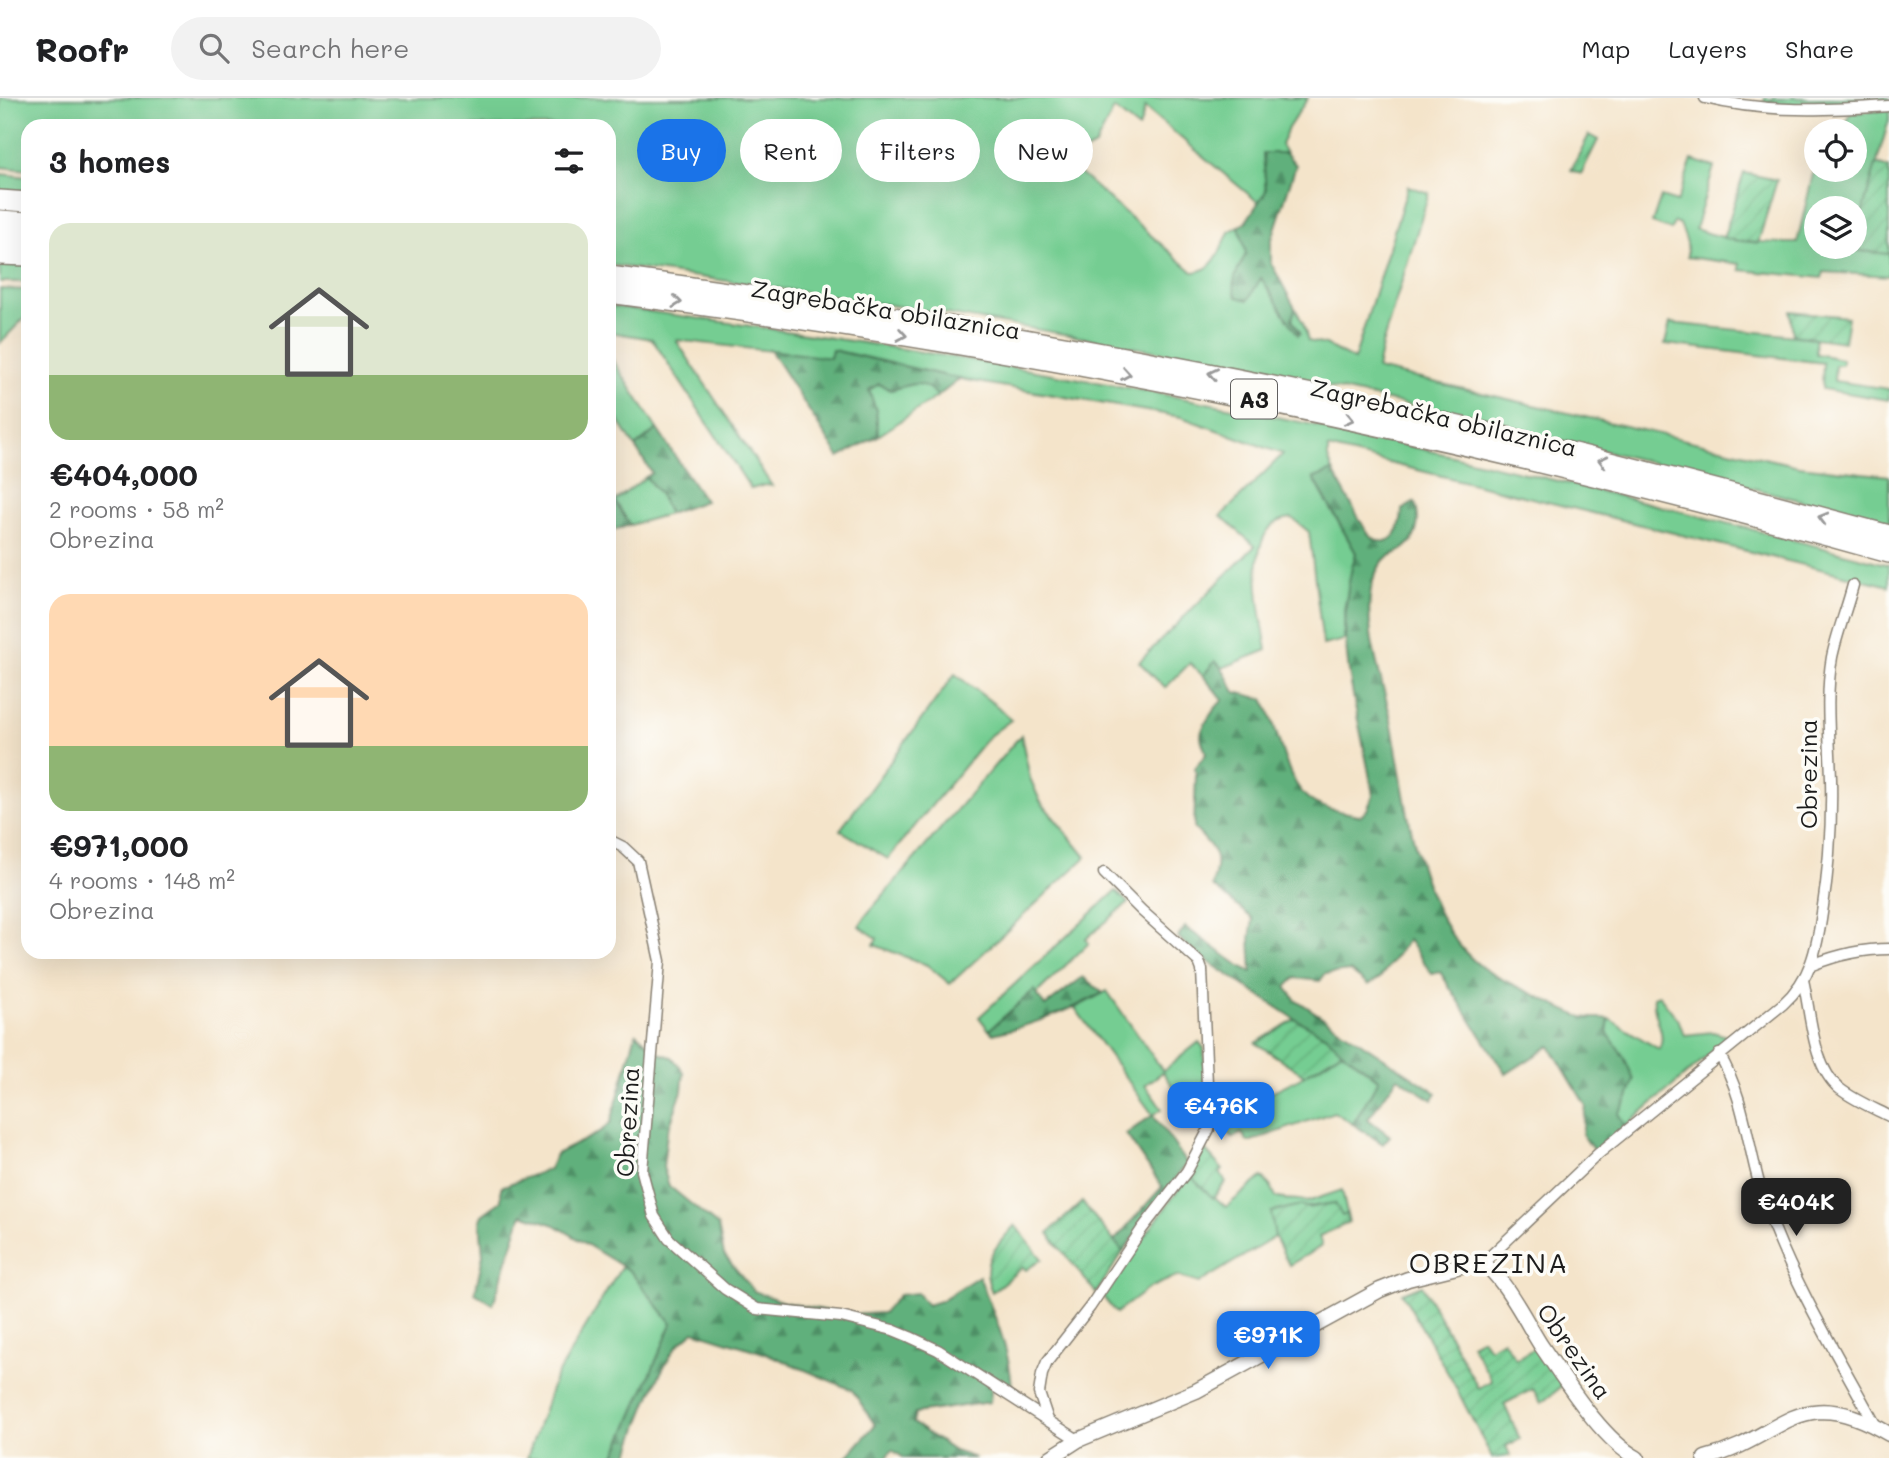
<!DOCTYPE html>
<meta charset="utf-8">
<style>
body{margin:0;font-family:Mali,sans-serif;background:#f2f2f2;color:#202124;height:100vh;display:flex;flex-direction:column;font-size:26px;white-space:nowrap}
*{box-sizing:border-box;margin:0}
p{font-size:23px;color:#757577}
.icon{flex:none;width:38px;height:38px;fill:none;stroke:currentColor;stroke-width:2;stroke-linecap:round;stroke-linejoin:round}
.map{position:relative;flex:1;overflow:hidden}
.side{position:absolute;left:21px;top:21px;width:595px;height:840px;display:flex;flex-direction:column;background:#fff;border-radius:21px;box-shadow:0 7px 28px #0002}
.side>*{flex:none}
.top-card{position:absolute;left:637px;top:21px;width:665px;height:63px;display:flex;gap:14px}
.controls{position:absolute;left:1804px;top:21px;display:grid;gap:14px}
.controls a{display:grid;place-items:center;width:63px;height:63px;border-radius:50%;background:#fff;box-shadow:0 7px 28px #0002;font-size:35px}
.price{position:absolute;translate:-50% -60px;padding:0 16px;border-radius:14px;background:#1a73e8;color:#fff;font-size:23px;line-height:46px;filter:drop-shadow(0 2px 4px #0008)}
.price::after{content:'';position:absolute;left:50%;top:42px;width:21px;height:16px;margin-left:-10px;background:inherit;clip-path:polygon(0 0,100% 0,50% 100%)}
.price.current{background:#222;color:#fff}
ul{padding:0;list-style:none}
li{display:grid;align-content:center;gap:14px;height:371px;padding:0 28px}
li span{display:grid;place-items:center;height:217px;border-radius:21px;color:#555}
li>.icon{margin-inline-start:auto}
span .icon{width:126px;height:126px;fill:#fffc;stroke-width:1}
li b{font-size:30px}
h2{display:flex;justify-content:space-between;align-items:center;height:84px;padding:0 28px;font-size:30px}
.tag{padding:0 24px;border-radius:32px;background:#fff;box-shadow:0 7px 28px #0002;font-size:24px;line-height:63px}
.tag.current{background:#1a73e8;color:#fff}
header{display:flex;align-items:center;gap:42px;box-sizing:border-box;height:98px;padding:0 35px;background:#fff;border-bottom:2px solid #e0e0e0}
header strong{font-size:33px}
nav{display:flex;gap:38px;margin-inline-start:auto;font-size:24px}
.search{width:490px;height:63px;background:#f2f2f2;display:flex;align-items:center;gap:18px;box-sizing:border-box;padding:0 24px;border-radius:38px;color:#757577;font-size:26px}
.map>svg:first-child{display:block}
</style>
<header>
<strong>Roofr</strong>
<div class="search"><svg class="icon" aria-label="search" viewBox="0 0 24 24"><circle cx="10" cy="10" r="6"/><path d="M15 15l6 6"/></svg>Search here</div>
<nav><a>Map</a><a>Layers</a><a>Share</a></nav>
</header>
<div class="map">
<svg width="1889" height="1360" viewBox="0 0 1889 1360">
<defs>
<pattern id="forest-firs" width="22" height="20" patternUnits="userSpaceOnUse" patternTransform="scale(1.75)"><rect width="22" height="20" fill="#60b07c"/><path d="M5 1l3.5 6h-7zM16 11l3.5 6h-7z" fill="#4e8e65"/></pattern>
<pattern id="garden-furrows" width="10" height="10" patternUnits="userSpaceOnUse" patternTransform="scale(1.75)"><rect width="10" height="10" fill="#75cd92"/><path d="M-1 1l2-2M0 10L10 0M9 11l2-2" fill="none" stroke="#65af7d"/></pattern>
</defs>
<rect width="100%" height="100%" fill="#fdfcf7"/>
<filter id="ink" filterUnits="userSpaceOnUse"><feTurbulence type="fractalNoise" baseFrequency=".0143" numOctaves="2"/><feDisplacementMap in="SourceGraphic" scale="14" xChannelSelector="R" yChannelSelector="G"/><feConvolveMatrix kernelMatrix="1 2 1 2 8 2 1 2 1" color-interpolation-filters="sRGB"/></filter>
<filter id="wash" filterUnits="userSpaceOnUse"><feTurbulence type="fractalNoise" baseFrequency=".00686" numOctaves="4" result="noise"/><feDisplacementMap in="SourceGraphic" scale="28" xChannelSelector="R" yChannelSelector="G"/><feGaussianBlur stdDeviation="1.57" result="paint"/><feColorMatrix in="noise" values="0 0 0 0 0 0 0 0 0 0 0 0 0 0 0 0 0 1.4 0 .05"/><feComposite in="paint" operator="in"/></filter>
<g filter="url(#wash)">
<rect width="100%" height="100%" fill="#f4e4ca"/>
<g fill="#75cd92" stroke="#487457" stroke-width="2">
<path d="M0 0H1308L1288 30 1281 47 1286 55 1263 56 1266 93 1259 105 1145 10 1139 31 1114 11 1095 48 1076 58 1073 66 1076 72 1193 174C1213 175 1222 149 1229 134L1239 128 1247 156 1234 184 1261 179 1300 234 1292 221 1295 210 1303 225 1308 243 1326 247 1354 262 1408 88 1429 95 1382 247 1377 271 1799 368 1889 378V426C1663 365 1435 310 1205 263 1008 223 808 193 609 167V28H28V72L0 69Z"/>
<path d="M1765 0 1772 2 1774 0H1888L1889 5 1763 7Z"/>
<path d="M1889 12V22L1855 141V110H1816V149H1853V152L1889 156V178L1824 174 1822 180 1740 172V166L1687 159V145L1680 126 1674 124 1671 132 1652 125 1661 99 1677 104 1692 62 1714 69 1695 131C1732 144 1758 145 1797 145L1816 63V72H1855V33H1844L1850 15Z"/>
<path d="M0 76 28 79V100L0 98Z"/>
<path d="M0 163 28 165V184H0Z"/>
<path d="M0 191 28 192V216L0 245Z"/>
<path d="M609 208C850 241 1090 278 1328 330 1516 371 1703 418 1889 467V488L1328 350V360L1333 373 1314 381 1356 455 1344 511V542L1323 547 1309 434 1292 420C1238 424 1262 518 1267 552L1222 570 1215 563 1203 578 1190 565 1165 590 1139 564 1255 448 1221 418 1283 356 1181 319 960 281 833 252 831 260 676 242 772 388 765 387 751 391 652 241 609 234Z"/>
<path d="M1670 225 1815 240 1816 256 1842 261V267H1835L1834 283 1889 291V302L1822 291 1823 265 1665 246Z"/>
<path d="M609 256 657 331 635 349 609 307Z"/>
<path d="M916 285 928 288 938 298 878 338 876 313 869 292 879 286 891 292Z"/>
<path d="M646 379 659 395 669 416 630 427 615 403Z"/>
<path d="M955 576 998 609 1011 622 988 639 888 761 840 732Z"/>
<path d="M1021 637 1030 680 1040 703 1086 759 950 886 927 867 874 847 877 840 859 828 867 816Z"/>
<path d="M1116 793 1128 805 1086 841 1089 845 1036 896 1033 893 989 932 979 919Z"/>
<path d="M1107 893 1163 973 1199 944 1204 950 1205 1035 1163 974 1145 987 1162 1011 1153 1017 1075 910Z"/>
<path d="M1659 897 1679 923 1684 937 1713 934 1730 939 1626 1028 1618 1016 1628 1000 1607 934 1609 921 1659 951C1668 935 1651 916 1654 899Z"/>
<path d="M1342 953 1379 982 1353 1026 1334 1014 1248 1044 1242 1035 1232 1039 1222 1029 1221 1014C1264 999 1305 980 1342 953Z"/>
<path d="M1189 1077 1226 1109 1262 1079 1272 1090 1276 1099C1287 1104 1296 1099 1307 1104L1342 1092 1347 1116 1342 1119 1334 1105 1272 1114 1275 1139 1199 1185 1177 1178 1149 1190 1116 1215 1102 1198Z"/>
<path d="M622 1168 630 1173 672 1226 614 1360H527L555 1280Z"/>
</g>
<g fill="url(#forest-firs)" stroke="#3e664c" stroke-width="2">
<path d="M1263 55H1286L1296 67 1271 144V165L1295 210 1292 221 1300 235 1298 237 1261 180 1248 202 1237 199C1229 185 1239 169 1246 156L1239 128 1245 125 1266 93Z"/>
<path d="M770 252 830 260 832 252 960 281 938 298C921 281 913 285 891 292L879 286 869 292 876 313 878 338 839 359Z"/>
<path d="M657 331 705 403 669 416 659 395 646 379 652 375 635 349Z"/>
<path d="M1333 373 1366 433C1387 457 1402 435 1402 412L1415 404C1420 418 1419 439 1406 449 1400 455 1390 456 1384 462 1377 470 1373 481 1371 491 1363 536 1384 584 1392 627 1406 701 1417 823 1483 870 1499 881 1518 889 1535 897 1550 904 1567 915 1583 919 1592 921 1600 919 1609 921L1607 934 1624 959 1634 982 1628 1000 1618 1016 1626 1028 1594 1053 1582 1036 1586 1008 1550 948 1506 976 1440 874 1432 876 1408 842 1379 881 1368 887 1350 873 1325 876 1320 883 1295 880 1286 889 1295 901 1437 995 1432 1002 1398 979 1368 1021 1390 1038 1383 1046 1353 1026 1379 981 1335 948 1326 938 1295 921 1201 859 1178 839 1185 829 1240 868 1252 874 1250 841 1253 821 1212 788C1222 756 1215 753 1194 730L1196 677 1195 670 1206 656C1205 651 1201 643 1201 638 1201 628 1216 608 1223 602L1203 578 1215 563 1222 570 1235 594 1264 601C1278 628 1285 688 1313 704 1326 712 1346 714 1361 718L1367 712 1373 698C1360 614 1329 540 1356 455L1314 380Z"/>
<path d="M609 395 630 427 609 434Z"/>
<path d="M1083 879 1103 895C1067 914 1033 927 993 936L989 932 1034 892 1045 908Z"/>
<path d="M636 935 659 955 672 959 684 974 682 993 667 1035 663 1069 669 1088 718 1128 724 1157 754 1193 783 1204 848 1217 883 1215 899 1197 917 1195 927 1207 940 1203 979 1178C993 1214 1011 1253 1012 1292L992 1284 990 1304 915 1315 913 1325 954 1353 975 1360H904L892 1352 886 1360H846L875 1327 852 1292 770 1257 694 1233C688 1238 682 1243 677 1248 659 1270 636 1332 628 1360H614L672 1226 630 1173 555 1127 522 1116 493 1206 475 1195 483 1157 480 1122 482 1117 501 1103V1089L549 1071 556 1056 599 1035 611 1024Z"/>
<path d="M1153 1017 1187 1065 1123 1154 1114 1143 1162 1089 1126 1036Z"/>
</g>
<g fill="url(#garden-furrows)" stroke="#487457" stroke-width="2">
<path d="M1589 37 1598 42 1581 76 1571 72Z"/>
<path d="M1876 66 1889 70V156L1852 152 1855 149V141Z"/>
<path d="M1744 75 1777 82 1758 145 1723 141Z"/>
<path d="M1790 213 1848 219 1844 244 1793 237Z"/>
<path d="M1295 921 1326 938 1342 953 1304 977 1256 945Z"/>
<path d="M1205 1052 1223 1072 1220 1075 1226 1084 1213 1100 1189 1077Z"/>
<path d="M1082 1104 1123 1154 1096 1195 1048 1135Z"/>
<path d="M1335 1105 1342 1118 1347 1116 1349 1125 1319 1138 1322 1148 1289 1167 1275 1139 1271 1114 1301 1107 1308 1110Z"/>
<path d="M1015 1127 1042 1161 1026 1172 1023 1169 992 1194C978 1163 996 1149 1015 1127Z"/>
<path d="M1422 1187 1478 1290 1492 1283 1471 1246 1482 1240 1489 1250 1503 1242 1516 1261 1537 1248 1565 1286 1541 1305 1533 1291 1504 1306 1520 1341 1506 1348 1510 1358 1492 1360 1453 1284 1402 1195Z"/>
</g>
</g>
<g filter="url(#ink)">
<g fill="none" stroke-linecap="round" stroke-linejoin="round">
<defs>
<g id="minor">
<path d="M1705 0C1765 15 1828 12 1889 8"/>
<path d="M609 742 623 749 638 763 660 863 642 1073 654 1118 669 1141 725 1191 757 1211 841 1219 893 1232 910 1239 938 1252 1078 1342"/>
<path d="M1812 867C1837 857 1862 851 1889 851"/>
<path d="M1803 882C1811 915 1812 969 1840 991 1854 1002 1873 1010 1889 1018"/>
<path d="M1719 956C1748 1004 1748 1062 1768 1114 1795 1188 1838 1258 1876 1328"/>
<path d="M1483 1165 1598 1056 1783 906C1811 881 1817 850 1822 815 1829 771 1832 726 1831 681 1830 641 1825 598 1832 559 1837 535 1847 510 1853 487"/>
<path d="M1048 1322 1039 1295 1042 1276 1047 1264 1090 1209 1142 1131 1187 1073 1209 1031 1202 872 1199 864 1142 813 1104 775"/>
</g>
<g id="tertiary">
<path d="M1050 1360 1078 1342 1196 1293 1380 1192 1408 1181 1477 1164C1499 1167 1529 1230 1542 1249 1565 1282 1602 1342 1637 1360"/>
<path d="M1705 1360C1786 1340 1797 1281 1889 1336"/>
</g>
<g id="motorway">
<path d="M0 102 28 104"/>
<path d="M0 122 28 124"/>
<path d="M0 139 28 141"/>
<path d="M0 157 28 158"/>
<path d="M609 178C911 217 1211 270 1507 339 1635 369 1762 403 1889 437"/>
<path d="M609 195C1042 250 1469 338 1889 455"/>
</g>
</defs>
<use href="#minor" stroke="#888073" stroke-width="13"/>
<use href="#tertiary" stroke="#888073" stroke-width="17"/>
<use href="#motorway" stroke="#888073" stroke-width="22"/>
<use href="#minor" stroke="#fff" stroke-width="10"/>
<use href="#tertiary" stroke="#fff" stroke-width="14"/>
<use href="#motorway" stroke="#fff" stroke-width="19"/>
</g>
<defs><path id="oneway-chevron" d="M-2-3.5L2.5 0L-2 3.5" fill="none" stroke-width="1.6" stroke-linecap="round" stroke-linejoin="round" transform="scale(1.75)"/></defs>
<g stroke="#999">
<use href="#oneway-chevron" transform="translate(677 204) rotate(7)"/>
<use href="#oneway-chevron" transform="translate(902 237) rotate(10)"/>
<use href="#oneway-chevron" transform="translate(1126 276) rotate(10)"/>
<use href="#oneway-chevron" transform="translate(1213 276) rotate(-168)"/>
<use href="#oneway-chevron" transform="translate(1349 321) rotate(13)"/>
<use href="#oneway-chevron" transform="translate(1603 363) rotate(-166)"/>
<use href="#oneway-chevron" transform="translate(1823 420) rotate(-165)"/>
</g>
</g>
<g text-anchor="middle" dominant-baseline="central" stroke-width="7" stroke-linejoin="round" paint-order="stroke">
<rect fill="#fdfcf7" stroke="#605f5e" stroke-width="2" x="1231" y="281.5" width="46" height="39" rx="5"/>
<g font-size="23" font-weight="bold" fill="#1c1c1c">
<text x="1254" y="301">A3</text>
</g>
<g font-size="24" fill="#1c1c1c" stroke="#fdfcf7">
<text transform="translate(886 211) rotate(9)">Zagrebačka obilaznica</text>
<text transform="translate(1444 319) rotate(13)">Zagrebačka obilaznica</text>
<text transform="translate(1807 676) rotate(-90)">Obrezina</text>
<text transform="translate(627 1024) rotate(-87)">Obrezina</text>
<text transform="translate(1575 1253) rotate(55)">Obrezina</text>
</g>
<g font-size="28" letter-spacing="2" fill="#1c1c1c" stroke="#fdfcf7">
<text x="1489" y="1164">OBREZINA</text>
</g>
</g>
</svg>
<div class="controls">
<a><svg class="icon" aria-label="locate" viewBox="0 0 24 24"><circle cx="12" cy="12" r="6"/><path d="M12 2v4M12 18v4M2 12h4M18 12h4"/></svg></a>
<a><svg class="icon" aria-label="layers" viewBox="0 0 24 24"><path d="M12 4l9 5-9 5-9-5zM3 14l9 5 9-5"/></svg></a>
</div>
<b class="price" style="left:1221px;top:1044px">€476K</b>
<b class="price current" style="left:1796px;top:1140px">€404K</b>
<b class="price" style="left:1268px;top:1273px">€971K</b>
<div class="top-card">
<a class="tag current">Buy</a>
<a class="tag">Rent</a>
<a class="tag">Filters</a>
<a class="tag">New</a>
</div>
<section class="side">
<h2>3 homes<svg class="icon" aria-label="filters" viewBox="0 0 24 24"><path d="M4 7h16M4 17h16"/><circle cx="9" cy="7" r="2"/><circle cx="15" cy="17" r="2"/></svg></h2>
<ul>
<li><span style="background:linear-gradient(#dfe7d0 70%,#8fb573 0)"><svg class="icon" aria-label="home" viewBox="0 0 24 24"><path d="M3 11l9-7 9 7M6 9v11h12V9"/></svg></span><div><b>€404,000</b><p>2 rooms · 58 m²</p><p>Obrezina</p></div></li>
<li><span style="background:linear-gradient(#ffd9b3 70%,#8fb573 0)"><svg class="icon" aria-label="home" viewBox="0 0 24 24"><path d="M3 11l9-7 9 7M6 9v11h12V9"/></svg></span><div><b>€971,000</b><p>4 rooms · 148 m²</p><p>Obrezina</p></div></li>
</ul>
</section>
</div>
